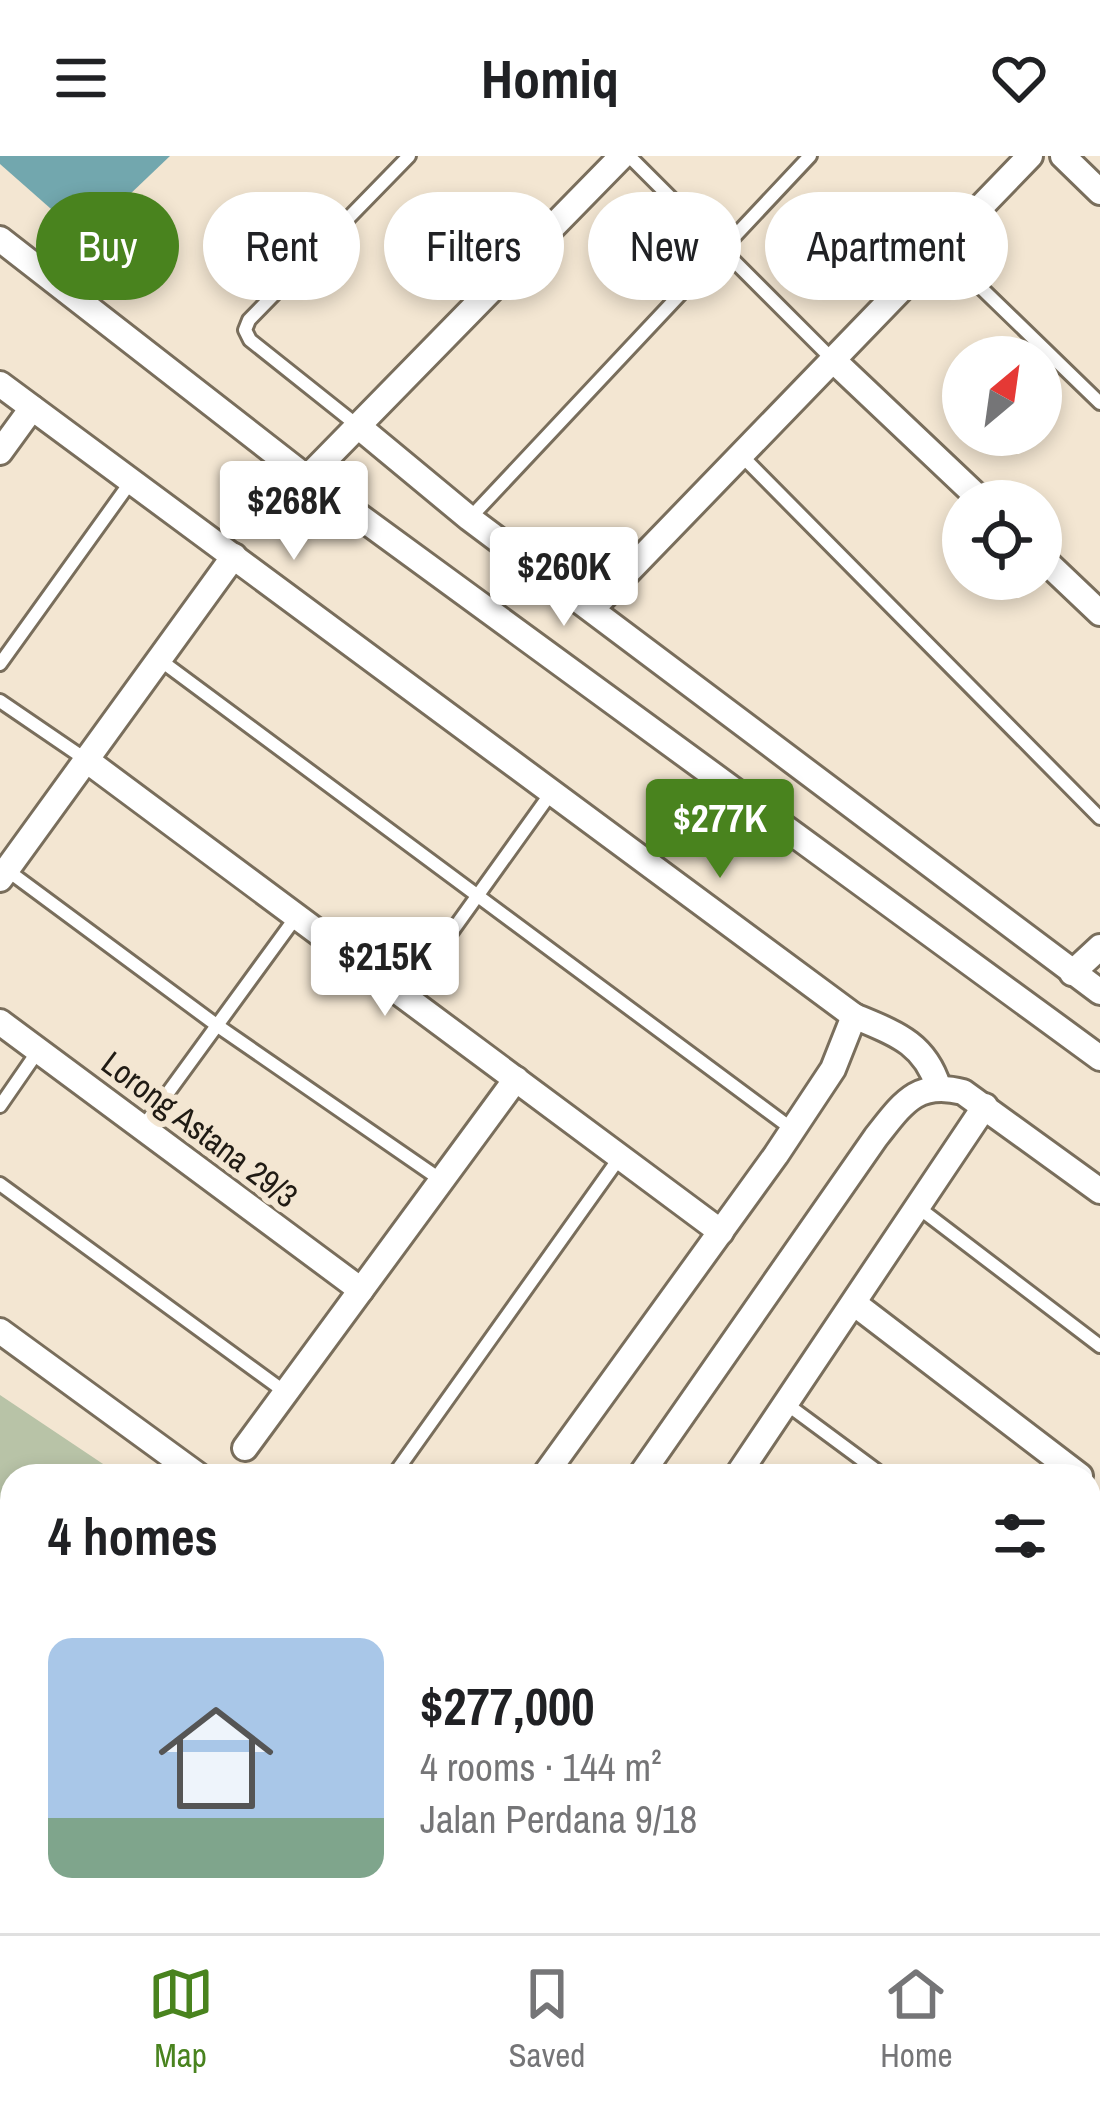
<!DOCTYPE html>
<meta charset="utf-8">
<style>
body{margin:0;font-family:"Archivo Narrow",sans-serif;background:#f6f6f6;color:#202124;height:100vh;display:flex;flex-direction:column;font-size:45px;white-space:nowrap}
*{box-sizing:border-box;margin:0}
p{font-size:39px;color:#757577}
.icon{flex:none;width:66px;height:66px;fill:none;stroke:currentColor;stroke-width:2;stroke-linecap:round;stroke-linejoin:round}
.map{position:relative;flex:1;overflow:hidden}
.sheet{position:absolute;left:0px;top:1308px;width:1101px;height:471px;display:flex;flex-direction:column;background:#fff;border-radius:36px 36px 0 0;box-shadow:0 6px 18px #0003}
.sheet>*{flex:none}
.hud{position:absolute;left:36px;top:36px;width:1029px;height:108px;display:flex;gap:24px}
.needle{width:78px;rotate:29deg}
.buttons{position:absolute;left:942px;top:180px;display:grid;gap:24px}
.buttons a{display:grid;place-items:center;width:120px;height:120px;border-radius:50%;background:#fff;box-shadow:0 6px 18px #0003;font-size:60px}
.price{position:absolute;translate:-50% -102px;padding:0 27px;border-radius:12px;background:#fff;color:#222;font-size:39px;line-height:78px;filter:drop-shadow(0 3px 6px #0008)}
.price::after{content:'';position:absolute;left:50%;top:72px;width:36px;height:27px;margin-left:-18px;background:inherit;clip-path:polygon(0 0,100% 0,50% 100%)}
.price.current{background:#49831e;color:#fff}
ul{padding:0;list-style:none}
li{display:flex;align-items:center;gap:36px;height:300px;padding:0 48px}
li+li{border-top:3px solid #e0e0e0}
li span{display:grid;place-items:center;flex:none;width:336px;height:240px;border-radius:24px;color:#555}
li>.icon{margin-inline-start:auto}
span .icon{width:144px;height:144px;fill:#fffc;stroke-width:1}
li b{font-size:51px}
h2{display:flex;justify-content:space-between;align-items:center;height:144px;padding:0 48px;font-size:51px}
.chip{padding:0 42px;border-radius:54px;background:#fff;box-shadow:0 6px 18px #0003;font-size:42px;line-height:108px}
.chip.current{background:#49831e;color:#fff}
header{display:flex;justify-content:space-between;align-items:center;height:156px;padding:0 48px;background:#fff;font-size:54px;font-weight:800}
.dock{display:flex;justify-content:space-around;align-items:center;height:168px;border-top:3px solid #e0e0e0;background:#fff;font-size:33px;color:#757577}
.dock a{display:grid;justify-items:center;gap:6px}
.dock .current{color:#49831e}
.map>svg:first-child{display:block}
</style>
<header><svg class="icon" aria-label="menu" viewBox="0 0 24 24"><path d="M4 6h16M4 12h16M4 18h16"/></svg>Homiq<svg class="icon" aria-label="heart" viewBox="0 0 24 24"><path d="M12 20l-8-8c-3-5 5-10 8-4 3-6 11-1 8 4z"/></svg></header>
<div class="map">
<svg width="1100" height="1777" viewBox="0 0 1100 1777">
<rect width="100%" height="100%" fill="#f3e6d2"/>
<path fill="#b8c3a7" d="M0 1239 121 1320H12V1679L0 1677Z"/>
<path fill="#72a7ae" d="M0 0H170L84 82 0 8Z"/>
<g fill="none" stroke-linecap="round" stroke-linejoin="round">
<defs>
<g id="service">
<path d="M629 0 833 204"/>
<path d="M941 93 1100 247"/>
<path d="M358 270 250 184 245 174 249 164 409 0"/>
<path d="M741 299 1100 662"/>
<path d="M470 362 810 0"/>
<path d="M160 504 792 973"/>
<path d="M0 508 132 324"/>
<path d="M0 545 85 603"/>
<path d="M7 714 215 868 441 1024"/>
<path d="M405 841 551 637"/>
<path d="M0 950 38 895"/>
<path d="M143 971 296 761"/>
<path d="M0 1028 285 1236"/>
<path d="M919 1052 1100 1190"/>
<path d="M788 1249 884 1320"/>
<path d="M393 1320 620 1001"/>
<path d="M1089 1425 1100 1411"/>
<path d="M1089 1473 1100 1481"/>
<path d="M668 1767 681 1777"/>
<path d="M141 1777 146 1767"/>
<path d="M728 1777 736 1767"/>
</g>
<g id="minor">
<path d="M1063 0 1100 36"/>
<path d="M0 83 307 322 1100 902"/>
<path d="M833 204 982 345"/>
<path d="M0 228 854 860C894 877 924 886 938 930"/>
<path d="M358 270 469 362 1100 836"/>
<path d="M0 296 32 252"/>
<path d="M307 322 622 0"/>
<path d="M1041 401 1100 457"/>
<path d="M592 453 1030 0"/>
<path d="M85 603 721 1076"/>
<path d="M0 723 234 400"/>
<path d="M1072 817 1100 791"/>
<path d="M0 866 361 1134"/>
<path d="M855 1148 1080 1320"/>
<path d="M0 1175 199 1320"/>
<path d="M245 1292 516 923"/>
<path d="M544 1320 776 999 833 913 854 860"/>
<path d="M640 1320 876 981C903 947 917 924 963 936L1100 1035"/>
<path d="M737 1320 985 950"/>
<path d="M1089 1630 1100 1638"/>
<path d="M1089 1681 1100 1665"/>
<path d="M0 1708 12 1711"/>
<path d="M487 1767 500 1777"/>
<path d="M872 1767 885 1777"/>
<path d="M14 1777 18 1767"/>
<path d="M264 1777 268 1767"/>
<path d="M354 1777 358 1767"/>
<path d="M421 1777 426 1767"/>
<path d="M1023 1777 1030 1767"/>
</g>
</defs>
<use href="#service" stroke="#796e5c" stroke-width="18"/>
<use href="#minor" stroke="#796e5c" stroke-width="30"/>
<use href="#service" stroke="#fff" stroke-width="12"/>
<use href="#minor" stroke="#fff" stroke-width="24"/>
</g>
<g text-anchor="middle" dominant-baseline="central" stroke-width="12" stroke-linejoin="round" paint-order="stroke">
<g font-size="33" fill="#201b14" stroke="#f3e6d2">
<text transform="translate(200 973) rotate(37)">Lorong Astana 29/3</text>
</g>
</g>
</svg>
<div class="buttons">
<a><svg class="needle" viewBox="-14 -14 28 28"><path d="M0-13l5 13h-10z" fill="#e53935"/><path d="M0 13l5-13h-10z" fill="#757577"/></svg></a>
<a><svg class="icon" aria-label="locate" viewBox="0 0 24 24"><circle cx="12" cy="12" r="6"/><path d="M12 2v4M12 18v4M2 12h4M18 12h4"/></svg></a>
</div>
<b class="price" style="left:294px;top:407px">$268K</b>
<b class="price" style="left:564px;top:473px">$260K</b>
<b class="price current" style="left:720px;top:725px">$277K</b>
<b class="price" style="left:385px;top:863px">$215K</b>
<div class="hud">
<a class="chip current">Buy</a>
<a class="chip">Rent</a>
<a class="chip">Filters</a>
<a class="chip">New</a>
<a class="chip">Apartment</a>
</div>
<section class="sheet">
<h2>4 homes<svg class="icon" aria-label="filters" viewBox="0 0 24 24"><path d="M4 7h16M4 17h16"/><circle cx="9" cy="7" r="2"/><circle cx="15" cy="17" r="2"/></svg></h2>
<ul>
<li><span style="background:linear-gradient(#a9c7e8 75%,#7fa58c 0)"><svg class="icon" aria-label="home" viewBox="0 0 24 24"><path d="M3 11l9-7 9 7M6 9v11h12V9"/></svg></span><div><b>$277,000</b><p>4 rooms · 144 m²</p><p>Jalan Perdana 9/18</p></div></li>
</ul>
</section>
</div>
<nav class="dock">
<a class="current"><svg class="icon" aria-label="map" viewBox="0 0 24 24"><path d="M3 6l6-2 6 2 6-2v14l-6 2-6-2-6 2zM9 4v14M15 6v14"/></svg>Map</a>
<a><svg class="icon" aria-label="saved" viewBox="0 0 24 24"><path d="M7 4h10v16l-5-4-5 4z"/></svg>Saved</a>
<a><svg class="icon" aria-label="home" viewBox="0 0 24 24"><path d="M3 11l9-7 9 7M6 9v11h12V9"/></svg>Home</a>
</nav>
